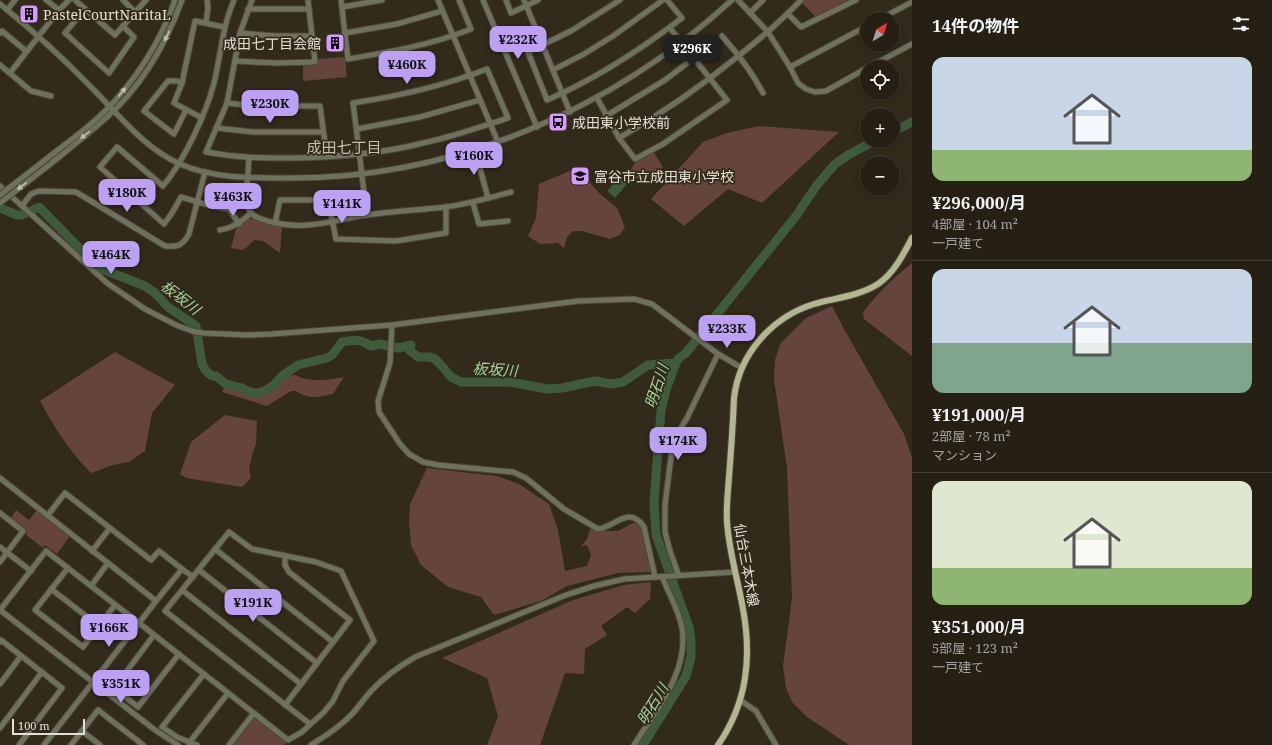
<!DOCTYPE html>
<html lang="ja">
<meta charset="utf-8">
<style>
body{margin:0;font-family:"Noto Serif","Noto Sans JP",serif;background:#2e281d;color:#f1f3f6;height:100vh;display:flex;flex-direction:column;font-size:15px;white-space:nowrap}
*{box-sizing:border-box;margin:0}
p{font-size:13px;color:#a4a3a0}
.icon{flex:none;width:22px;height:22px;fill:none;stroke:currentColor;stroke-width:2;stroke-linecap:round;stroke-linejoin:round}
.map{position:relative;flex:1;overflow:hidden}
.side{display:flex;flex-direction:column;background:#262014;width:360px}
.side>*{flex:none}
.needle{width:26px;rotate:38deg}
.controls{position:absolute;left:860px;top:12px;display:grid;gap:8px}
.controls a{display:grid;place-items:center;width:40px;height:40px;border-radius:50%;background:#262014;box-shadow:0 2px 6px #0003,0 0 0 1px #423e34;font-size:20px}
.scale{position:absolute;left:12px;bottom:10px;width:73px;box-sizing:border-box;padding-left:4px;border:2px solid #e4dfd5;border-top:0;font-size:11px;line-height:14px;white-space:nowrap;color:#e4dfd5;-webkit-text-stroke:3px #322a1a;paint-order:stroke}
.price{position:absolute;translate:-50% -34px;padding:0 9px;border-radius:8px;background:#bca0f2;color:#111;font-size:13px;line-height:26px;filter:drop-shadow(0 1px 2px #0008)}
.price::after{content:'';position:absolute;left:50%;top:24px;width:12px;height:9px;margin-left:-6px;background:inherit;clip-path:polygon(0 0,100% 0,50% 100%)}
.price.active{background:#222;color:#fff}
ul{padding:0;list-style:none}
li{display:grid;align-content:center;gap:8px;height:212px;padding:0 20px}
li+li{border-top:1px solid #423e34}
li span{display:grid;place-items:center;height:124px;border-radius:12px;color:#555}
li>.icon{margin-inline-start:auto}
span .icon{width:72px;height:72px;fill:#fffc;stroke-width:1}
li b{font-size:17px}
h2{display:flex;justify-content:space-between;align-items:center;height:48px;padding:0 20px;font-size:17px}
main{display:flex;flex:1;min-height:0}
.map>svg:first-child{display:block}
</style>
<main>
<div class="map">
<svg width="912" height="745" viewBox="0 0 912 745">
<rect width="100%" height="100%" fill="#322a1a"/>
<g fill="#65443d">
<path d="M804 0H850L816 17 802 3Z"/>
<path d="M345 57 347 77 303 81V65L317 64V59Z"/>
<path d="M759 126 839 132 762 203 728 189 684 226 651 199 703 142 727 133Z"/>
<path d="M654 152 663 168 641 181 628 173 636 162Z"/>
<path d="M577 168 599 193 617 208 625 227 620 235 610 239 582 231H573L567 237 564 248 558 243 540 244 528 236 536 218 539 184Z"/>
<path d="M249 218 274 225 282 226 280 253 263 241 254 240 246 248 243 250 231 248 236 229Z"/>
<path d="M912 263V356L864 319 863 312C877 294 894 277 912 263Z"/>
<path d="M832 306 844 329 904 434 912 458V745H849L807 717 792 702 786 688 783 666 792 598 787 468 774 379 775 360 780 344 806 318Z"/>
<path d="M115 352 175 385 152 413 145 451 129 462 113 465 91 473C70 452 54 427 40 401Z"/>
<path d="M295 375C311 383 327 380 344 377L333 394C318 397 309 400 296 391H291L267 406 222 392 225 386 246 394 260 396 288 376Z"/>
<path d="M225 415 257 421 256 444 253 452 249 469 251 478 242 487 186 478 180 474 191 442Z"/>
<path d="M427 468 497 476 519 484 549 504 558 530 565 571 587 566 591 555 587 545 581 546 587 539 590 529 598 531H618L635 522 640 525 643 530 651 568 650 572 618 573 567 586 541 601 494 615 481 597 448 587 421 565 411 545 409 522 410 504Z"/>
<path d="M16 510 29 520 37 510 70 536 57 554 45 545 43 548 25 534 27 530 11 518Z"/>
<path d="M651 582 650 599 635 613 627 607 601 626 607 635 585 649 584 674 565 673 540 745H487L498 716 487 678 442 658 573 600 624 585Z"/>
<path d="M252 718H256L287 743 283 745H232Z"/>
</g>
<path fill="#3f5b3b" d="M619 177 627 184 615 198 607 191Z"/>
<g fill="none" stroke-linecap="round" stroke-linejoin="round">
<g stroke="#3f5b3b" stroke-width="9">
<path d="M893 132 912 122"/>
<path d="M0 208 17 215H22L39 207 96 265 102 269 145 286 155 293 168 307 196 326 202 364 206 371 212 376H216L226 384 242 388 250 392 257 393 264 391 274 385 282 376 298 365 327 358 332 355 342 342C356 339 359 339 371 346L380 344 398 348 411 345 409 350 418 357H430L435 359 442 366 451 377 461 382H510L547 389 562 388 595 381 611 384 623 382 648 365 676 363"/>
<path d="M643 745 686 676 691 657V641L689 627 656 535 654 502 661 410 666 390 674 368 678 359 686 353 796 216 817 185 835 164 848 155 874 141"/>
</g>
<defs>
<g id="minor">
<path d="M46 0 59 10"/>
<path d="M75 0 115 35 146 0"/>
<path d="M123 0 135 12"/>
<path d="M234 0C222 27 221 55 214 83 206 114 184 161 163 186L117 147 100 167 164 224 172 213 181 197 211 206 229 209 239 224"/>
<path d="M252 0 240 33 227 103 206 152C237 158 262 158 294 158 337 157 381 154 423 143 452 137 480 127 508 118L487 69C444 86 399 96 353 103 358 140 362 178 367 215"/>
<path d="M341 0 348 59C390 52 431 45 471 29L459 0"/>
<path d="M438 0 498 142"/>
<path d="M483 0 537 127"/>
<path d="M506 0 511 13 538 0"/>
<path d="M524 0 570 112"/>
<path d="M620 0 571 31 528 52 547 100C596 79 640 50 682 18L667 0"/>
<path d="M738 0 768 32 790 67 798 83 806 89 815 92 826 91 867 68"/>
<path d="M0 4C32 30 62 57 91 87 118 114 144 148 180 164 212 178 249 178 284 178 450 180 611 111 732 0"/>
<path d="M342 7 382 0"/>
<path d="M85 9 65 33 109 73 134 37 123 26"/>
<path d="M248 9H309"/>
<path d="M7 10 15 0"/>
<path d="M750 13 763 0"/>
<path d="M788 14 801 27 856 0"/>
<path d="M880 19 912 2"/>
<path d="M206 22 208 8 207 0"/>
<path d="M0 33 2 31 26 51"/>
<path d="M240 33 275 36H312"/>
<path d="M345 33 397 24 442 11"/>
<path d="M722 36C738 54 752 72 763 93"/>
<path d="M235 61 277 63 315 62 308 0"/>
<path d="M0 65 31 91 51 96"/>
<path d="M790 67 867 26"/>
<path d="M869 67 912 44"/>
<path d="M553 70 584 54 613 36 663 0"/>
<path d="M10 73 59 10 69 0"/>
<path d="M182 83 177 81H168L144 111 174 134 186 110"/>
<path d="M597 98 619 138 635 159 663 144 727 100 670 28"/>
<path d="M227 103 253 106H320L327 157"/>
<path d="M606 116 665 80 694 58"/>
<path d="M202 118 174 103 182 83 195 21 224 27"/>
<path d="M216 128 253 132H323"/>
<path d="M357 129 420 117 480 100"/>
<path d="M619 138C661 114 699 88 737 57 760 39 781 21 801 0"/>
<path d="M475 150 488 198"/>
<path d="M249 158 246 200C249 217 257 218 271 222 307 231 333 220 367 215 393 211 420 210 446 207 468 204 489 198 511 192"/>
<path d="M40 164C61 147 85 131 104 112 135 82 161 41 175 0"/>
<path d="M44 169C65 152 86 136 106 118 141 87 166 44 182 0"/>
<path d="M0 186 107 283 145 309 176 325 192 331 203 333 247 335 272 334 392 325 578 301 634 299 652 304 718 354 742 368"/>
<path d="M473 203 479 224 508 221"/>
<path d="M22 206 31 194 39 191 76 192 165 246C178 247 182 246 189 234L205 172"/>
<path d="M275 223 280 200H328L336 239 396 241 446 233V207"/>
<path d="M220 230C233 228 242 222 251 213"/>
<path d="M392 325 390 363 378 401 379 412 400 444 409 454 423 462 438 465 513 472 526 478 564 509 598 529C614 528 629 504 644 527L655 577"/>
<path d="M0 478 108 563 91 586 46 551 0 610"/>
<path d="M0 513 23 531 0 562"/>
<path d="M48 515 65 493 151 560 159 551 182 569 156 601 108 563"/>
<path d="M0 547 31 571"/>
<path d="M215 549 333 642"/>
<path d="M92 551 110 528"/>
<path d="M68 568 35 610 83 647 115 605"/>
<path d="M182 569 193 577"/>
<path d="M199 570 317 663"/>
<path d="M679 576 670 551 665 532V505L673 441 687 418 718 354"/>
<path d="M91 586 139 623 156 601"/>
<path d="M51 589 99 626"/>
<path d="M182 590 301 684"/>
<path d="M0 610 155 730 178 745"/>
<path d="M154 635 114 688 138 707 179 654"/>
<path d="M0 642 1 640 62 688 19 745"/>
<path d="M0 684 21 656"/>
<path d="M740 700 756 711 776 745"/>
<path d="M285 705 350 620 289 572 285 565V556"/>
<path d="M0 728 42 672"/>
<path d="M82 731 100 745"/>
<path d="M189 743 228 693"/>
<path d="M44 745 139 623 288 740 302 732 324 712 333 701 343 681 374 641 341 571 316 562 252 549 229 532 165 611 310 724"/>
<path d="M71 745 98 710 143 745"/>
<path d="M197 745 177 737 162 727 204 674"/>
<path d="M229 745 254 713"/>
<path d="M311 745C326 736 341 726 353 713 360 705 366 696 373 689 385 676 400 666 415 657L566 595 594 586 624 579 735 572"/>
<path d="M634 745C656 710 689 672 682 628 679 610 668 593 662 576"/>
</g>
<path id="major" d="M718 745C747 703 752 658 743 609 738 580 729 552 727 522 726 507 728 492 729 477 731 451 733 424 734 398 739 354 772 317 814 304 835 298 859 296 878 284 894 273 903 255 912 238"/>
</defs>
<use href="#minor" stroke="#4e4738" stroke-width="7"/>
<use href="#major" stroke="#4e4738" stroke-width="8"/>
<use href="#minor" stroke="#6f715f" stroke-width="5"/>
<use href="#major" stroke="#b2b792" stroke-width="6"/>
<defs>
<g id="minor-bridge">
<path d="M0 195 40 164"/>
<path d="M0 203 44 169"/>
</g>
</defs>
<use href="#minor-bridge" stroke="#4e4738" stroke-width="7" stroke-linecap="butt"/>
<use href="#minor-bridge" stroke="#6f715f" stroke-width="5"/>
</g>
<defs><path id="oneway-solid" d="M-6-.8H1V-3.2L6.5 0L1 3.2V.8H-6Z"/></defs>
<g fill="#c1beb2">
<use href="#oneway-solid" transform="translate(167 36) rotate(116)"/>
<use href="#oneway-solid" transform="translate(122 92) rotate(-51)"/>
<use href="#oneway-solid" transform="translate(85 135) rotate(141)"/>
<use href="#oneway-solid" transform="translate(22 186) rotate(142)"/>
</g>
<defs>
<symbol id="building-square" viewBox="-11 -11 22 22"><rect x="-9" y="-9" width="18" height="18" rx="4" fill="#d59cfb" stroke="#322a1a"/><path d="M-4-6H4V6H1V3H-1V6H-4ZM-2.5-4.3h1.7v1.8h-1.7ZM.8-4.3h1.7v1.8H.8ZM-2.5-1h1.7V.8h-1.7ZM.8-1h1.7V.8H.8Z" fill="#111"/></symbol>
<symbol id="bus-square" viewBox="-11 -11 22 22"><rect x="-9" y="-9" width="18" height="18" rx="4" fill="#d59cfb" stroke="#322a1a"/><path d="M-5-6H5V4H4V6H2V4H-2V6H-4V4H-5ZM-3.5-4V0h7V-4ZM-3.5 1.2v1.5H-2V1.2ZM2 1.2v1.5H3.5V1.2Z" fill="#111"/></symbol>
<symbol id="school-square" viewBox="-11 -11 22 22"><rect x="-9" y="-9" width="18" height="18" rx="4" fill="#d59cfb" stroke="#322a1a"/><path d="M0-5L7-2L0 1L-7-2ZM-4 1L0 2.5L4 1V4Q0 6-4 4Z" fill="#111"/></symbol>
</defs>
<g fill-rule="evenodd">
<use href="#building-square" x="18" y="3" width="22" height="22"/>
<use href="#building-square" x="324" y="32" width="22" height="22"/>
<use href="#bus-square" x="547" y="111" width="22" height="22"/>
<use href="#school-square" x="569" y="165" width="22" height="22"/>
</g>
<g text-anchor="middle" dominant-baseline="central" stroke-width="3.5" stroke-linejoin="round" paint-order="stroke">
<g font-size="14" fill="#e4dfd5" stroke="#322a1a" text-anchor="start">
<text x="43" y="14">PastelCourtNaritaL</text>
<text x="321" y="43" text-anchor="end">成田七丁目会館</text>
<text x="572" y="122">成田東小学校前</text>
<text x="594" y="176">富谷市立成田東小学校</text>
</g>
<g font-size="14" fill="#e4dfd5" stroke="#322a1a">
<text transform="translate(747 565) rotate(80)">仙台三本木線</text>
</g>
<g font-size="15" fill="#c8bfab" stroke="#322a1a">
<text x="344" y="147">成田七丁目</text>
</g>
<g font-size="15" font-style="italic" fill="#a3d39c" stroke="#322a1a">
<text transform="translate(181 297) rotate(38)">板坂川</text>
<text transform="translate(495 369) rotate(3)">板坂川</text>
<text transform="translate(656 386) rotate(-72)">明石川</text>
<text transform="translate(652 704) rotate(-58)">明石川</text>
</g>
</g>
</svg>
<div class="controls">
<a><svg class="needle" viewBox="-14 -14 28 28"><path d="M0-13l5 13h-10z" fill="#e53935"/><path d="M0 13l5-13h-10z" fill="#a4a3a0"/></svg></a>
<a><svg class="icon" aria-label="locate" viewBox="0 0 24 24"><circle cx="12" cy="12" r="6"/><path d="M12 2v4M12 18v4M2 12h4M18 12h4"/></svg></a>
<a>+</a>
<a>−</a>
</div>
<div class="scale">100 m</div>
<b class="price" style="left:518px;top:60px">¥232K</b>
<b class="price active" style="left:692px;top:69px">¥296K</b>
<b class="price" style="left:407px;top:85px">¥460K</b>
<b class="price" style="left:270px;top:124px">¥230K</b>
<b class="price" style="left:474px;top:176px">¥160K</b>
<b class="price" style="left:127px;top:213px">¥180K</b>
<b class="price" style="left:233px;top:217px">¥463K</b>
<b class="price" style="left:342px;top:224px">¥141K</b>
<b class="price" style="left:111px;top:275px">¥464K</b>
<b class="price" style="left:727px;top:349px">¥233K</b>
<b class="price" style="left:678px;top:461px">¥174K</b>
<b class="price" style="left:253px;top:623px">¥191K</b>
<b class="price" style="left:109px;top:648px">¥166K</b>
<b class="price" style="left:121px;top:704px">¥351K</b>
</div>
<section class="side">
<h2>14件の物件<svg class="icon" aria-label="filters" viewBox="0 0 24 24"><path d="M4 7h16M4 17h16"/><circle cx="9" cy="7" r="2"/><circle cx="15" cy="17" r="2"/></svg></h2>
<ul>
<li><span style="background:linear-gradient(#c9d6e8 75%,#8fb573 0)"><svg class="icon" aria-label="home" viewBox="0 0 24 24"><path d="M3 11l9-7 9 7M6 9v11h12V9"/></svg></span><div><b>¥296,000/月</b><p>4部屋 · 104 m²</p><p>一戸建て</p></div></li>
<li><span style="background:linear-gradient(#c9d6e8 60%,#7fa58c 0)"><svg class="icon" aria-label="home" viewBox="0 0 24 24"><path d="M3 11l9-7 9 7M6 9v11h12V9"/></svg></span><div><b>¥191,000/月</b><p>2部屋 · 78 m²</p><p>マンション</p></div></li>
<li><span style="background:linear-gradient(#dfe7d0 70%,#8fb573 0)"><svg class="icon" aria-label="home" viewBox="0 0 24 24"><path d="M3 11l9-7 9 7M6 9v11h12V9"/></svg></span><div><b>¥351,000/月</b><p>5部屋 · 123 m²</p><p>一戸建て</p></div></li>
</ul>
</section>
</main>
